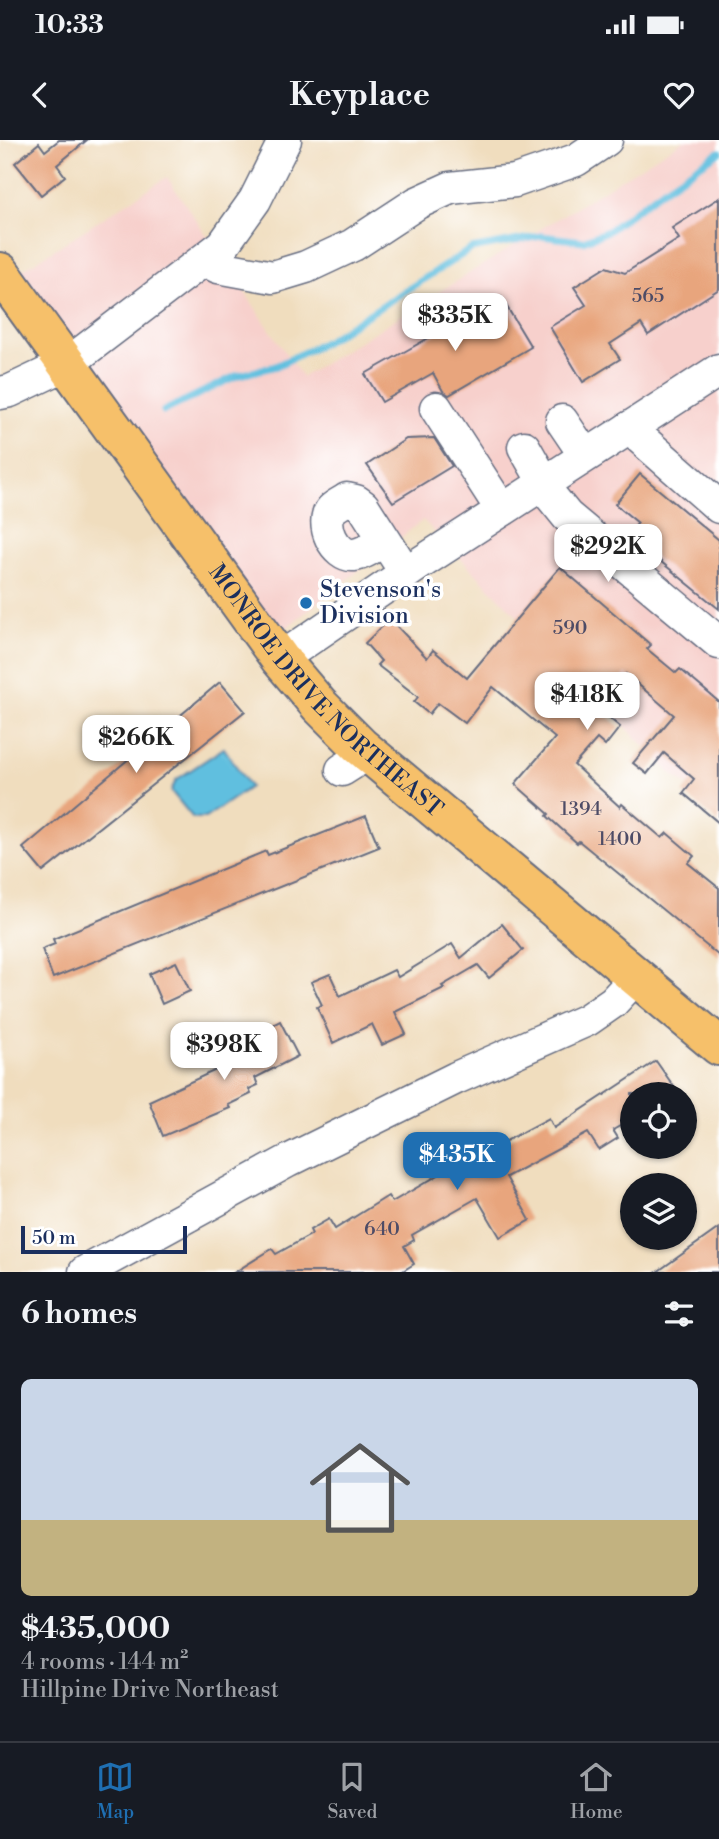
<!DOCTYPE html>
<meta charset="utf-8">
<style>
body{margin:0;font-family:"Libre Bodoni",serif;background:#242831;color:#f1f3f6;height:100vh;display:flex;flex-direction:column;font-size:26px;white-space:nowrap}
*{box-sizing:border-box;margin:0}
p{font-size:23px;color:#9ea1a6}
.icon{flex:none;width:38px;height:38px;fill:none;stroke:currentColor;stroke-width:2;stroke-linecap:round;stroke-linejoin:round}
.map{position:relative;height:1132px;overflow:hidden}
.panel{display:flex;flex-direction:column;background:#171b24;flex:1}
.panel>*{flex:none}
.controls{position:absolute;left:620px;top:942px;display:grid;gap:14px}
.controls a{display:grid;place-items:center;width:77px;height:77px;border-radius:50%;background:#171b24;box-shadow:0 2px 5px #0004;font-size:35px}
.scale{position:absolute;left:21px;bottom:18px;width:166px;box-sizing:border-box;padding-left:7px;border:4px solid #1b2f5e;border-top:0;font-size:19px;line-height:24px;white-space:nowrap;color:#1b2f5e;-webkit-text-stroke:5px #fff;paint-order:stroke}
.price{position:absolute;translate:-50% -60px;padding:0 16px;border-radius:14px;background:#fff;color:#222;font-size:23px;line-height:46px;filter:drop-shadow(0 2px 4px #0008)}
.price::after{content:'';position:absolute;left:50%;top:42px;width:21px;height:16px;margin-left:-10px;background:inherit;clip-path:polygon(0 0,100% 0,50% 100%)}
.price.active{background:#1f6fb2;color:#fff}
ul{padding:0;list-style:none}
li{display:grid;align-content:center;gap:14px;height:371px;padding:0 21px}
li span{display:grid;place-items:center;height:217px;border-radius:10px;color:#555}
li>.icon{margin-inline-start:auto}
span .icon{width:126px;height:126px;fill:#fffc;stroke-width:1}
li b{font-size:30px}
h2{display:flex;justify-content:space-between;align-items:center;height:84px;padding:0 21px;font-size:30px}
.status{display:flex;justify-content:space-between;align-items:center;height:49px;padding:0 35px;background:#171b24;direction:ltr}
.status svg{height:19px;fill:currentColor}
header{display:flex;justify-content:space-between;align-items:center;height:91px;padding:0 21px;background:#171b24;font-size:32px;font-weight:800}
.tab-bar{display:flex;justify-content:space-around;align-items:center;height:98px;border-top:2px solid #363941;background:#171b24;font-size:19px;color:#9ea1a6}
.tab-bar a{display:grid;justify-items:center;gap:4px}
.tab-bar .active{color:#1f6fb2}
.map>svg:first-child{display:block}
</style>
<div class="status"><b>10:33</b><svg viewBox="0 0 49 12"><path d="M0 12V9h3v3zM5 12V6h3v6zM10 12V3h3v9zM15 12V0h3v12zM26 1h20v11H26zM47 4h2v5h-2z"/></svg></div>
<header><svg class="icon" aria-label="back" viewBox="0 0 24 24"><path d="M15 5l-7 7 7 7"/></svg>Keyplace<svg class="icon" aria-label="heart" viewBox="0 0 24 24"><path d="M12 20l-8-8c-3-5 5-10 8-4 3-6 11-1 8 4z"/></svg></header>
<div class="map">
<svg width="719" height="1132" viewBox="0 0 719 1132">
<rect width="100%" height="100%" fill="#fff"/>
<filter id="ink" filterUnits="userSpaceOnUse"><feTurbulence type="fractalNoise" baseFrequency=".0143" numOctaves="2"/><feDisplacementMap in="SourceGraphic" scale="14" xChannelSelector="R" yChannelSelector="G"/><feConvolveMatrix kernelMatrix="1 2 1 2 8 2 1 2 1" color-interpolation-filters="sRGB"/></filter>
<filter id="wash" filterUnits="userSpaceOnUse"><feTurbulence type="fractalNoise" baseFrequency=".00686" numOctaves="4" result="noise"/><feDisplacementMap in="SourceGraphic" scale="28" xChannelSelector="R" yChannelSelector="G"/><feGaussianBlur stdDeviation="1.57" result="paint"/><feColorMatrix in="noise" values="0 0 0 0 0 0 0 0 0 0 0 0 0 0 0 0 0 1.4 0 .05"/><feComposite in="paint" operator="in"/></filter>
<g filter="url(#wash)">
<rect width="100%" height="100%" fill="#f0ddbe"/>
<path fill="#f7d0cc" d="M684 0H719V668L673 635 423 380 272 499 7 140 167 37 302 237Z"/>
<path fill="#61bfdf" stroke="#3e779e" stroke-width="2" d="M224 608 250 647 205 678H193L171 651 176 640Z"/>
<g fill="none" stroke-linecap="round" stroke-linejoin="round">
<path stroke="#61bfdf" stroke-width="7" d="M164 271 236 236 276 226 325 202 471 109 541 96 583 101 608 91 664 49 719 12"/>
</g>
<g id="blocks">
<g fill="#e8a57d">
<path d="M59 0H87L57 25 65 36 41 55 15 23 39 3 45 11Z"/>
<path d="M719 58V149L648 195 641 184 610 204 620 219 583 242 550 187 586 165 574 147 606 127 625 133 679 99 672 88Z"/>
<path d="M501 157 531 207 449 255 443 251 433 233 382 262 365 234Z"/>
<path d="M434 298 452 326 393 362 367 325 406 299Z"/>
<path d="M640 334 719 400V469L628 395 638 383 615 364Z"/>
<path d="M560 427 651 505 647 509 676 533 680 529 719 562V683L683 653 694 639 664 613 647 634 633 623 674 575 626 534 597 568 620 587 605 606 597 599 574 625 620 667 622 664 662 698 667 693 694 716 688 723 719 748V816L579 701 577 703 547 676 549 674 515 644 555 598 493 547 465 583 438 563 429 574 414 562 418 557 377 525 381 521 365 503 390 479 427 518 433 510 467 538Z"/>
<path d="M220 542 245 571 43 732 23 708Z"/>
<path d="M366 676 379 707 53 838 42 809 55 804 53 799 266 711 268 715Z"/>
<path d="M502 784 523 810 489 838 478 825 442 846 444 848 395 872 406 894 382 905 372 884 333 903 317 867 322 865 311 842 330 834 340 856 394 830 398 837 452 804 461 818Z"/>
<path d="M176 822 190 851 162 864 149 834Z"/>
<path d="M280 881 298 916 255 938 258 945 249 949 251 954 228 965 230 968 163 996 149 961 229 924 225 916 252 903 263 895 261 891Z"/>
<path d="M656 921 679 954H632V979L613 990 618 998 599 1010 588 993 506 1037 530 1080 500 1097 477 1058 412 1095 414 1100 404 1106 414 1124 401 1132H235L272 1109 276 1114 312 1094 310 1090 329 1079 335 1089 388 1056 392 1062 449 1029 450 1031 549 978 554 988Z"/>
<path d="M719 1088V1132H657Z"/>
</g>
</g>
</g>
<g filter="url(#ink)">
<use href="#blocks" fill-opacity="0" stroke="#666c80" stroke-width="2"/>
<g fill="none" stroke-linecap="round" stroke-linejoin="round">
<defs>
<g id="minor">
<path d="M204 120 218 127 273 137 306 127 353 105 417 63 450 48 515 41 576 20 606 0"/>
<path d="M0 253 10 251 67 224 223 105 255 60 285 0"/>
<path d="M436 268 502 370"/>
<path d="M562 281 585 315"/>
<path d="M629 288 719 367"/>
<path d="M524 307 544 342"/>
<path d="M541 344 567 376 719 503"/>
<path d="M384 399C375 405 365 414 354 415 335 417 319 383 332 369 336 365 343 362 347 359L356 361 363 366 406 433"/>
<path d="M280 519 422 422 719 230"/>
<path d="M342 630 369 613"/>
<path d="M85 1132 288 1021 456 938 587 880 613 862 636 837"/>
</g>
<g id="major">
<path id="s1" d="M0 132 280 519 319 565 360 606 719 906"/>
</g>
</defs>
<use href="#minor" stroke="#666c80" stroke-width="35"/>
<use href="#major" stroke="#666c80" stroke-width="42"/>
<use href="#minor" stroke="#fff" stroke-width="32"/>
<use href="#major" stroke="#f6c06b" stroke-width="38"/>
</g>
</g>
<circle fill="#1f6fb2" stroke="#fff" stroke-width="2.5" cx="306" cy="463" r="7"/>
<g text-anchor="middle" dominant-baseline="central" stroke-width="7" stroke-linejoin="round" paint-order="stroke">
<g font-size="19" fill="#4e4c66">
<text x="648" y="156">565</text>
<text x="570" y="488">590</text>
<text x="581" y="669">1394</text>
<text x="620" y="699">1400</text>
<text x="382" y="1089">640</text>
</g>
<g font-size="23" fill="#1b2f5e" stroke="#fff" text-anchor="start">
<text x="320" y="450">Stevenson's<tspan x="320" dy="26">Division</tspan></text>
</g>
<g font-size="23" fill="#1b2f5e" stroke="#fff">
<text stroke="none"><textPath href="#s1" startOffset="532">MONROE DRIVE NORTHEAST</textPath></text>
</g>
</g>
</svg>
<div class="controls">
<a><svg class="icon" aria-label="locate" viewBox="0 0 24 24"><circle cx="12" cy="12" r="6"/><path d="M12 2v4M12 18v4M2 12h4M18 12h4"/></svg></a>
<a><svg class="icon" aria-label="layers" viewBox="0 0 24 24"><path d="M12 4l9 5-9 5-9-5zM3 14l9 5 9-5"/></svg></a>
</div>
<div class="scale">50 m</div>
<b class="price" style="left:455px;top:213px">$335K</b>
<b class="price" style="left:608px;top:444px">$292K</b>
<b class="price" style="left:587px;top:592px">$418K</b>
<b class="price" style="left:136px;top:635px">$266K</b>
<b class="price" style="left:224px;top:942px">$398K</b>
<b class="price active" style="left:457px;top:1052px">$435K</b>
</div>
<section class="panel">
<h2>6 homes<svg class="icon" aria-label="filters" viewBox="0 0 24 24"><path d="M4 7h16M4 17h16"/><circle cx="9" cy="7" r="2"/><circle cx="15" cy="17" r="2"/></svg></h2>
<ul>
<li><span style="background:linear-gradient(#c9d6e8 65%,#c2b280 0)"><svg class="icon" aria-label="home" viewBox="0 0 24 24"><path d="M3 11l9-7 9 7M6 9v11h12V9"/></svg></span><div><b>$435,000</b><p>4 rooms · 144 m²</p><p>Hillpine Drive Northeast</p></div></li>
</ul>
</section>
<nav class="tab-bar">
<a class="active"><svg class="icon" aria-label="map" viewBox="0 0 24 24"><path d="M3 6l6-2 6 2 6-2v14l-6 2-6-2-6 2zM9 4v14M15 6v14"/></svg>Map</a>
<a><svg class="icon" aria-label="saved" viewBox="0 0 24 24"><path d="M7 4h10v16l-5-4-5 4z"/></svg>Saved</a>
<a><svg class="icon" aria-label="home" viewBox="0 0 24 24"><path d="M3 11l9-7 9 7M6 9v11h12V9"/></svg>Home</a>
</nav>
